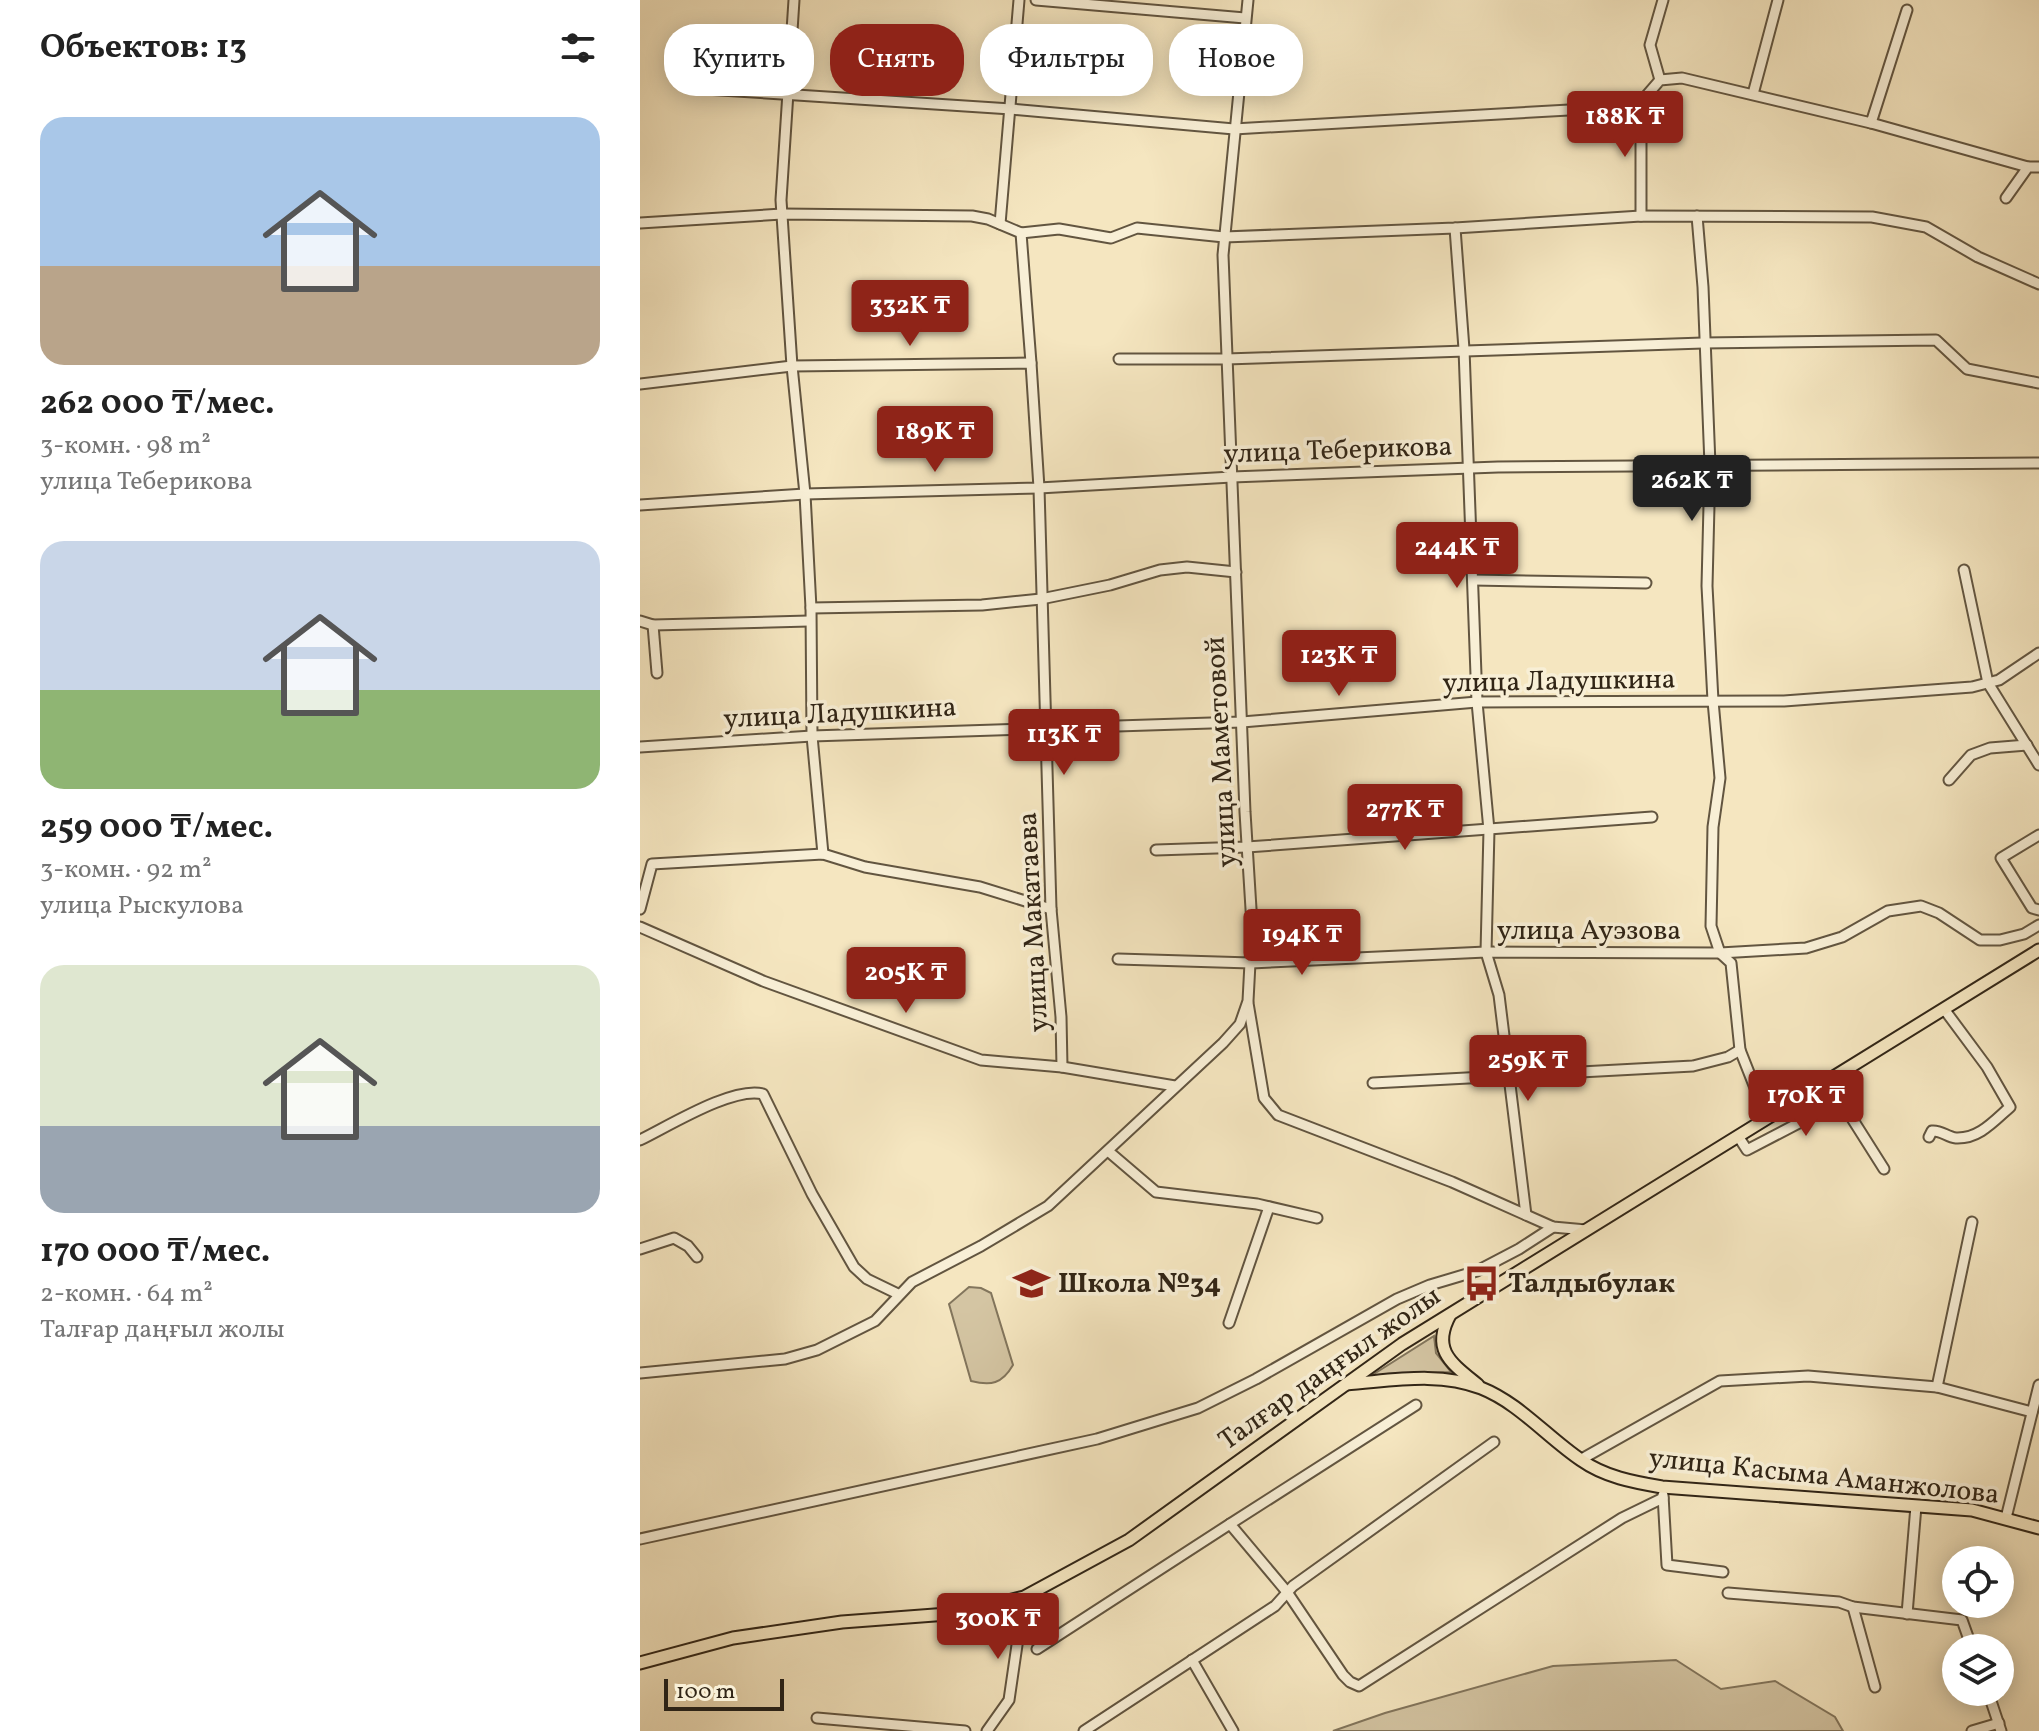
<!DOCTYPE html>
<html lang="ru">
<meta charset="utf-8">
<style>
body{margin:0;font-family:Vollkorn,serif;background:#f6f6f6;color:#222;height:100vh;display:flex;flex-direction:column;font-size:30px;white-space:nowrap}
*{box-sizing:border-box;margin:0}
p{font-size:26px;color:#767676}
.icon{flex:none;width:44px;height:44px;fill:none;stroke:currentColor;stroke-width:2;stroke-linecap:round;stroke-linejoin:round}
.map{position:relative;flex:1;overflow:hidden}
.sheet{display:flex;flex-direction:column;background:#fff;width:640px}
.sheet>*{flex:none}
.banner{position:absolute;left:24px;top:24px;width:760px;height:72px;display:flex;gap:16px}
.fabs{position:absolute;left:1302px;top:1546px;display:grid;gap:16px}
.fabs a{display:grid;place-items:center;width:72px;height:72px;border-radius:50%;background:#fff;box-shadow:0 4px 20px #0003;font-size:40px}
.scale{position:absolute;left:24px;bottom:20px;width:120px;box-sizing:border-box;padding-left:8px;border:4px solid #312516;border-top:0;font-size:22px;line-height:28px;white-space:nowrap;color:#312516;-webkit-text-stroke:6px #f8efd6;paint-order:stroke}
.price{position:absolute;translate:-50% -68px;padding:0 18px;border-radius:8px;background:#8f2418;color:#fff;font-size:26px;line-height:52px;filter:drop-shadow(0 2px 4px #0008)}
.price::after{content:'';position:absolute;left:50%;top:48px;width:24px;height:18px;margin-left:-12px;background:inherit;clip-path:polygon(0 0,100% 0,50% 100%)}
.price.selected{background:#222;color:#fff}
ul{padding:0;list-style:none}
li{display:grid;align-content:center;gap:16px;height:424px;padding:0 40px}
li span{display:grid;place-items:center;height:248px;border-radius:24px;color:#555}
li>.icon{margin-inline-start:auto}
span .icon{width:144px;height:144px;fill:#fffc;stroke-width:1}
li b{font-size:34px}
h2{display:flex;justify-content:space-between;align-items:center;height:96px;padding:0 40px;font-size:34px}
.pill{padding:0 28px;border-radius:32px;background:#fff;box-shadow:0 4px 20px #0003;font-size:28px;line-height:72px}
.pill.selected{background:#8f2418;color:#fff}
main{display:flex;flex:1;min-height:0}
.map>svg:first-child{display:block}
</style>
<main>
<section class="sheet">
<h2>Объектов: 13<svg class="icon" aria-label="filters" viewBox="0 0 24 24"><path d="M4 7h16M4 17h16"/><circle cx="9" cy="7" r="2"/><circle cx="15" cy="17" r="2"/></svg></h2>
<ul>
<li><span style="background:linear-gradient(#a9c7e8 60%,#b9a48a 0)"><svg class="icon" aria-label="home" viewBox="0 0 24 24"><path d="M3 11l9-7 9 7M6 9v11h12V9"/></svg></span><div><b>262 000 ₸/мес.</b><p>3-комн. · 98 m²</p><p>улица Теберикова</p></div></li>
<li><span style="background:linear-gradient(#c9d6e8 60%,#8fb573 0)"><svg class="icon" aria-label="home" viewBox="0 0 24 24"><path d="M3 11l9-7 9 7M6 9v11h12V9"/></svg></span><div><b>259 000 ₸/мес.</b><p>3-комн. · 92 m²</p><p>улица Рыскулова</p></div></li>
<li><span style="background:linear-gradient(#dfe7d0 65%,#9aa5b1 0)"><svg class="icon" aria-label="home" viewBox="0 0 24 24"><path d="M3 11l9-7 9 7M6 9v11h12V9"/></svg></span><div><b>170 000 ₸/мес.</b><p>2-комн. · 64 m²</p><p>Талғар даңғыл жолы</p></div></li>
</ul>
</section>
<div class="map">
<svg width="1399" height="1731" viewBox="0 0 1399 1731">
<rect width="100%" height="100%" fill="#f5e6c0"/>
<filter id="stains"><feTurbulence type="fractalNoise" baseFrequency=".0025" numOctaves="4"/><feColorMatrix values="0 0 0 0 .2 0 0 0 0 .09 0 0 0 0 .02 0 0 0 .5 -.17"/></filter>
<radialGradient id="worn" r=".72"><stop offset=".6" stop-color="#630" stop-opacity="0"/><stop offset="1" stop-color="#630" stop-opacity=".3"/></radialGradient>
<g fill="#d4c5a3" stroke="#82755c" stroke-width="2">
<path d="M329 1287 341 1288 351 1293 373 1365C362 1384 351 1386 331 1381L309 1304Z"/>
<path d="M794 1336 796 1353 811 1372 746 1374 726 1379Z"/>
<path d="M1036 1660 1081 1689 1135 1681 1195 1717 1203 1731H693L745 1713 913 1666Z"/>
</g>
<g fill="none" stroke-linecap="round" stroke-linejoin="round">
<defs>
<g id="minor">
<path d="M154 0 141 200 152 366 165 494 171 608 172 736 183 854"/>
<path d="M396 0 605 18"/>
<path d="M1020 80 1010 45 1023 0"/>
<path d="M65 89 371 109 594 129 983 107 1001 102 1020 80 1042 78 1231 123 1267 10"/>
<path d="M1113 94 1138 0"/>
<path d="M1231 123 1388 167"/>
<path d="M1366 198 1388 167H1399"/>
<path d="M1001 216V102"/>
<path d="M1057 216 1063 287 1070 465 1067 586 1073 701 1080 778 1073 827 1071 926 1080 953 1091 963 1100 1050 1127 1118"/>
<path d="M0 223 142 214 332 216 348 219 381 233 391 363"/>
<path d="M360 224 379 0"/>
<path d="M815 228 824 349 837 702 849 830 846 952 859 995 886 1215"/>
<path d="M381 233 419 229 471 238 497 228 584 237 815 228 1001 216 1232 217 1286 227 1338 257 1399 284"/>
<path d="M479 359H586L1063 343 1296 340 1327 369 1399 383"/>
<path d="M0 384 152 366 391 363 399 488 411 909 421 1017 422 1067"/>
<path d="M0 505 165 494 399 488 592 477 858 467 1399 463"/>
<path d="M1324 570 1348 683 1399 765"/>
<path d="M833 580 1006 583"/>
<path d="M171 608 342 605 401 599 470 585 520 570 547 567 596 572"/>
<path d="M0 621 13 625 169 621"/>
<path d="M13 625 17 673"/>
<path d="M0 747 172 736 602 722 837 702 1144 701 1332 687 1359 680 1399 653"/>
<path d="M1309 780 1331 755 1350 748 1387 745"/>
<path d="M1399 835 1361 858 1392 908 1399 910"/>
<path d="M516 850 607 847 1012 817"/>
<path d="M0 909 12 864 183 854 225 867 340 887 411 909"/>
<path d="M0 927 123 981 341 1060 422 1067 535 1086"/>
<path d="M478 959 611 963 846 952 1080 953 1166 948 1202 937 1248 911 1281 906 1299 913 1340 940H1360L1384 934 1399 925"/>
<path d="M608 1003 624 1098 638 1115 812 1182 913 1227 946 1230"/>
<path d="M733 1083 1053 1066 1088 1057 1100 1050"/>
<path d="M1098 1136 1107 1150 1201 1101 1244 1169"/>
<path d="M1289 1137 1292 1131C1301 1130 1307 1137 1316 1138 1339 1139 1354 1121 1370 1107L1347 1067 1304 1009"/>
<path d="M0 1140C29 1126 93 1086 123 1094L172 1194 214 1267 227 1279 258 1294"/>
<path d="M468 1151 516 1192 617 1204 677 1218"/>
<path d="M0 1249 34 1238 48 1246 57 1257"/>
<path d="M589 1323 629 1207"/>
<path d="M0 1373 145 1359 177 1350 235 1321 272 1282 341 1246 408 1206 583 1043 600 1024 608 1001 612 925 605 812 583 255 608 0"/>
<path d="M1297 1387 1332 1222"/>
<path d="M776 1405 590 1524 647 1592 703 1675 710 1682 719 1686 982 1518 1023 1498"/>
<path d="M940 1460 1080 1381 1168 1376 1297 1387 1392 1412"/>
<path d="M1023 1495 1027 1565 1083 1572"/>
<path d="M1366 1518 1399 1385"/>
<path d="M0 1539 457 1439 558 1408 616 1379 757 1299 790 1285 837 1271 879 1249 913 1227"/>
<path d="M1088 1593 1199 1602 1213 1607 1322 1620 1332 1648"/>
<path d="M1213 1607 1235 1687"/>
<path d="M1267 1614 1276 1506"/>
<path d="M397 1649 590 1524"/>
<path d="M552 1660 593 1731"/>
<path d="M1348 1692 1361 1731"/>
<path d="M177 1718 325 1731"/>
<path d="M347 1731 369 1700 384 1597"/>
<path d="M444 1731 635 1606 653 1586 854 1442"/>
<path d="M1332 1731 1359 1723"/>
</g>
<g id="major">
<path d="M810 1315C791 1350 811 1363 838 1385"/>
<path d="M706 1384C750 1381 798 1371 841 1388 879 1403 907 1437 941 1460 965 1477 993 1482 1022 1487L1332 1510 1399 1528"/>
<path d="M0 1663 93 1638 202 1622 321 1613 384 1597 489 1540 762 1344 1399 950"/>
</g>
</defs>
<use href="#minor" stroke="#625540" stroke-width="13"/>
<use href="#major" stroke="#312516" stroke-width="15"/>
<use href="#minor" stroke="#f8efd6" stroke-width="9"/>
<use href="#major" stroke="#f5e6c0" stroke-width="11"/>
</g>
<defs>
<symbol id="school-bare" viewBox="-9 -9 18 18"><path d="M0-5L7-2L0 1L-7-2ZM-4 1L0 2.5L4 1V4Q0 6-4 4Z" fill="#8f2418" stroke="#f8efd6" stroke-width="2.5" paint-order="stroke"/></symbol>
<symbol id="bus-bare" viewBox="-9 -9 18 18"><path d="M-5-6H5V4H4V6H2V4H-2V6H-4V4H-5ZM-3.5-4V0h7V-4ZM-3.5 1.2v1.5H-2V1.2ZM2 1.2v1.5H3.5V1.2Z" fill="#8f2418" stroke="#f8efd6" stroke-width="2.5" paint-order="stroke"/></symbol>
</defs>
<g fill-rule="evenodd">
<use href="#school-bare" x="366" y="1258" width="51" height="51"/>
<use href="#bus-bare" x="816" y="1258" width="51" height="51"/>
</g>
<g text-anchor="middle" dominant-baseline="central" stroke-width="7" stroke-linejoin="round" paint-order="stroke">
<g font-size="28" fill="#312516" stroke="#f8efd6">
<text transform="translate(698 451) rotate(-2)">улица Теберикова</text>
<text transform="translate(919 682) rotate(-1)">улица Ладушкина</text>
<text transform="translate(200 714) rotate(-3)">улица Ладушкина</text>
<text transform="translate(582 752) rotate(-93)">улица Маметовой</text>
<text transform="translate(394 922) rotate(-93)">улица Макатаева</text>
<text x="949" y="931">улица Ауэзова</text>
<text transform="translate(690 1369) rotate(-35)">Талғар даңғыл жолы</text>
<text transform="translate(1184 1477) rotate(6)">улица Касыма Аманжолова</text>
</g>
<g font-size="28" font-weight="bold" fill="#312516" stroke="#f8efd6" text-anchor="start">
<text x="418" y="1284">Школа №34</text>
<text x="868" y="1284">Талдыбулак</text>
</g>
</g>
<rect width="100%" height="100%" filter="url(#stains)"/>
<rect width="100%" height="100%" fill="url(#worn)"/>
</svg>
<div class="fabs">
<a><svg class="icon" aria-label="locate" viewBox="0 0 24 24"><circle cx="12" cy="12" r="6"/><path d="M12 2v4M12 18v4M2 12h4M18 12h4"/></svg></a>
<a><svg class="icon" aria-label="layers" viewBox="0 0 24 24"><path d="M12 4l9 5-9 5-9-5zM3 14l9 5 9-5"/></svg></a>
</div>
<div class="scale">100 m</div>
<b class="price" style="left:985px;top:159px">188K ₸</b>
<b class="price" style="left:270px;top:348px">332K ₸</b>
<b class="price" style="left:295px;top:474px">189K ₸</b>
<b class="price selected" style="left:1052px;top:523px">262K ₸</b>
<b class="price" style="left:817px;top:590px">244K ₸</b>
<b class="price" style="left:699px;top:698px">123K ₸</b>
<b class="price" style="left:424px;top:777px">113K ₸</b>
<b class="price" style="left:765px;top:852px">277K ₸</b>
<b class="price" style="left:662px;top:977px">194K ₸</b>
<b class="price" style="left:266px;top:1015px">205K ₸</b>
<b class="price" style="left:888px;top:1103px">259K ₸</b>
<b class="price" style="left:1166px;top:1138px">170K ₸</b>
<b class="price" style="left:358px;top:1661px">300K ₸</b>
<div class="banner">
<a class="pill">Купить</a>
<a class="pill selected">Снять</a>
<a class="pill">Фильтры</a>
<a class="pill">Новое</a>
</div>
</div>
</main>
